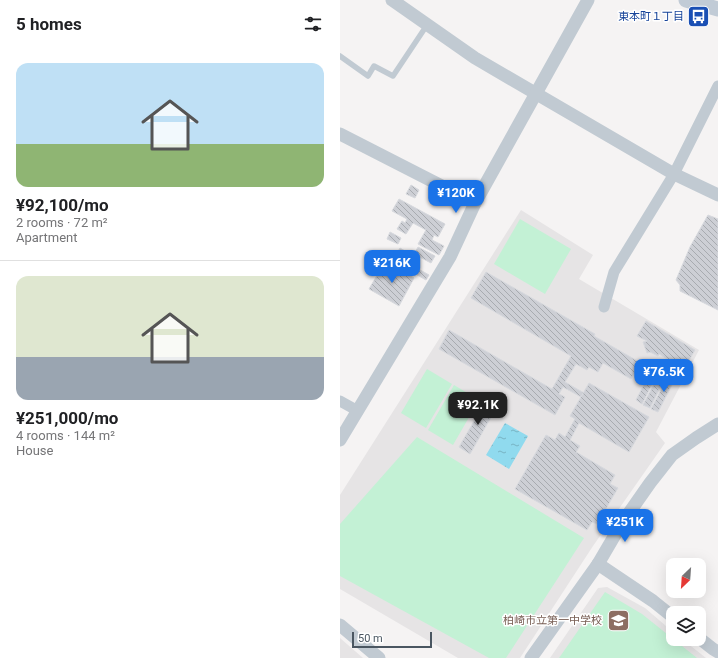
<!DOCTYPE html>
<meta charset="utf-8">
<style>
body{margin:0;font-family:Roboto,"Noto Sans JP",sans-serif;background:#f2f2f2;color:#202124;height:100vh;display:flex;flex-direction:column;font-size:15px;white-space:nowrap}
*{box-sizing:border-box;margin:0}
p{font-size:13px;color:#757577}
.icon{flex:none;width:22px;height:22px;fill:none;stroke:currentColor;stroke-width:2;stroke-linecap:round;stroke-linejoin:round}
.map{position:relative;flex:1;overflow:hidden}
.panel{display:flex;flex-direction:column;background:#fff;width:340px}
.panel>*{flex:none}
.needle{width:26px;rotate:205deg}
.buttons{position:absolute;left:326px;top:558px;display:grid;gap:8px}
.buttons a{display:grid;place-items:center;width:40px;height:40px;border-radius:8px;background:#fff;box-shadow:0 4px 16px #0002;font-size:20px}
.scale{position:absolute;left:12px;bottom:10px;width:80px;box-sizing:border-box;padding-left:4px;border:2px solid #4a5661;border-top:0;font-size:11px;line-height:14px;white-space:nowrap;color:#4a5661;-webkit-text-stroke:3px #fff;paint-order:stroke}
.price{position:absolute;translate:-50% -34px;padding:0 9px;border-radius:8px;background:#1a73e8;color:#fff;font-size:13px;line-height:26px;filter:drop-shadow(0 1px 2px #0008)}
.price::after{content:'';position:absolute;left:50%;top:24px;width:12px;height:9px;margin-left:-6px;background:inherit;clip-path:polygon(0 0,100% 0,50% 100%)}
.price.current{background:#222;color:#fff}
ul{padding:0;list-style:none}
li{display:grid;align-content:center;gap:8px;height:212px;padding:0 16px}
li+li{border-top:1px solid #e0e0e0}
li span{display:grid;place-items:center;height:124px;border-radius:12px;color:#555}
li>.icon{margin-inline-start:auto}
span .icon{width:72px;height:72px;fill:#fffc;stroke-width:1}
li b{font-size:17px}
h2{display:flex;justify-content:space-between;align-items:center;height:48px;padding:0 16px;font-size:17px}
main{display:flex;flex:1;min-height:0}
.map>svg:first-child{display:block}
</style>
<main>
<section class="panel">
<h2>5 homes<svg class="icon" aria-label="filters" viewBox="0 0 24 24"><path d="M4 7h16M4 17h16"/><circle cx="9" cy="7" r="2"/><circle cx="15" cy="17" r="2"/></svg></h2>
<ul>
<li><span style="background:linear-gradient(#bfe0f5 65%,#8fb573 0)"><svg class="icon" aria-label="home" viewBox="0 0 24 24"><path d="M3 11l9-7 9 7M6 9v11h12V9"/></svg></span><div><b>¥92,100/mo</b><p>2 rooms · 72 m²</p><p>Apartment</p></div></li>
<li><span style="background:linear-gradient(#dfe7d0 65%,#9aa5b1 0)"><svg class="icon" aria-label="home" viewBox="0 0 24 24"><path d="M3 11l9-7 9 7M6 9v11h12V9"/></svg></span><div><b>¥251,000/mo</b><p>4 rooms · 144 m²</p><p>House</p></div></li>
</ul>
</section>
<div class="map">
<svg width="378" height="658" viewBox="0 0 378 658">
<defs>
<pattern id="water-ripples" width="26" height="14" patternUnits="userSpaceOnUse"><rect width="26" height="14" fill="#90daee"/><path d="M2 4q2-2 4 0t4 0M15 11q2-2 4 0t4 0" fill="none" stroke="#78b4c4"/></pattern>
<pattern id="building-back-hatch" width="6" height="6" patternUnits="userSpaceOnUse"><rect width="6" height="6" fill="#cdcfd5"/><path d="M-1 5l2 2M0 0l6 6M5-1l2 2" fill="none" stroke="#a8abb0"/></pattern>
</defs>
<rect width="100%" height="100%" fill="#f5f3f3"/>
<g fill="#e6e4e5">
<path d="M181 210 253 255 239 279 359 350 316 432 325 443 253 546 180 658H118L0 589V495Z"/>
<path d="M267 587 305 608 333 632V639H342L366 658H210L258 588Z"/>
<path d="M0 638 23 658H0Z"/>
</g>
<g fill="#c3f1d5">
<path d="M180 219 231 249 205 294 154 264Z"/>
<path d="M87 369 112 384 86 428 61 413Z"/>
<path d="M114 385 139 400 113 445 88 430Z"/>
<path d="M77 437 244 538 166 658H149L0 576V524Z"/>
<path d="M265 592 302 614 357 658H219Z"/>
</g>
<path fill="url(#water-ripples)" d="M165 423 188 436 169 469 146 455Z"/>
<g fill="url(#building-back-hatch)" stroke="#d7d9de">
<path d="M71 185 79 190 75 198 66 194Z"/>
<path d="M59 199 105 224 98 237 94 235 92 240 104 246 99 255 78 244 86 230 73 223 66 234 57 229 62 221 65 223 67 219 52 211Z"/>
<path d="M368 215 378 219V310L340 291V285L336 280 350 247Z"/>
<path d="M50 232 61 238 58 244 47 239Z"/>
<path d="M78 247 95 256 91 263 74 254Z"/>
<path d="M60 248 80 260 77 264 57 253Z"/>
<path d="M51 254 67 263 64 268 48 259Z"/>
<path d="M45 262 74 278 59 306 29 289Z"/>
<path d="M75 267 89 275 86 280 72 272Z"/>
<path d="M146 272 255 334 254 336 301 363 291 379 263 363 258 372 249 367 247 370 236 364 225 382 244 393 241 397 223 387 219 394 225 397 215 415 99 349 109 330 212 389 231 356 131 298Z"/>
<path d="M306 321 355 350 344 369 319 354 318 356 310 352 307 353 303 342 307 341 297 336Z"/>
<path d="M322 369 328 372 310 408 303 405Z"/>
<path d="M310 373 316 376 302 404 296 400Z"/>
<path d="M330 373 336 377 318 412 311 409Z"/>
<path d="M249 383 309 417 289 452 239 423 230 440 240 446 236 452 275 475 270 484 278 488 257 524 252 522 247 530 175 489 206 435 215 440 219 433 225 437 235 419 230 416Z"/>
<path d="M147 399 158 405 130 454 119 447Z"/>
</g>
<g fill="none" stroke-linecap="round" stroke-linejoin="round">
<path stroke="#c1cad2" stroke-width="5.5" d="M0 56 28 76 34 66 53 76 87 25"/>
<g stroke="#c1cad2" stroke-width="11">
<path d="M264 307 274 272 334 174 378 86"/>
<path d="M0 401 18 411"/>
</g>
<g stroke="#c1cad2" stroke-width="13">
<path d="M52 0 135 58 334 174 378 195"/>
<path d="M0 134 135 203"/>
<path d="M0 440 110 257 135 203 248 0"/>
<path d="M258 564 313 601 333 617"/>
<path d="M0 625 39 658"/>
<path d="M359 638 373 649 378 652"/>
<path d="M191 658 258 564 282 523 310 483 332 455 356 438 378 424"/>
</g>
<path stroke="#c1cbd6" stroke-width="15" d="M346 0 378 9"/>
</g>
<defs>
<symbol id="bus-square" viewBox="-11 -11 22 22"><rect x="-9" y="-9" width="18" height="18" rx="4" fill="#1a4fb4" stroke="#fff"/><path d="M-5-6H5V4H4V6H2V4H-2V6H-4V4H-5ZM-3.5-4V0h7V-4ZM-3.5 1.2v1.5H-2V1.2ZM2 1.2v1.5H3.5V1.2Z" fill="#fff"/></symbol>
<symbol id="school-square" viewBox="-11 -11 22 22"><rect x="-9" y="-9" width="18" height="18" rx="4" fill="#8d6e63" stroke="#fff"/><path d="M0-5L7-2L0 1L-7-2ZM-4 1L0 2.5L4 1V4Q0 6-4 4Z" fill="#fff"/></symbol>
</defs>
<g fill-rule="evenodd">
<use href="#bus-square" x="346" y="4" width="25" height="25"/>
<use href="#school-square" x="266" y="608" width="25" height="25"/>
</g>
<g text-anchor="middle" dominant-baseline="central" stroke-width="3" stroke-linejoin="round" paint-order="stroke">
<g font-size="11" fill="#164399" stroke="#fff" text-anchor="end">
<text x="344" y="16">東本町１丁目</text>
</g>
<g font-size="11" fill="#785e54" stroke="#fff" text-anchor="end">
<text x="262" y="620">柏崎市立第一中学校</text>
</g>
</g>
</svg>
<div class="buttons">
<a><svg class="needle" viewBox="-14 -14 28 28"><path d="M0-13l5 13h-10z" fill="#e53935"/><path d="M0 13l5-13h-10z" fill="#757577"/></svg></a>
<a><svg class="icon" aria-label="layers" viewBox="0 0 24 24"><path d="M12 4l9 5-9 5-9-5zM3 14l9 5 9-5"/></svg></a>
</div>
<div class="scale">50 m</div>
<b class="price" style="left:116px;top:214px">¥120K</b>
<b class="price" style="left:52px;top:284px">¥216K</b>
<b class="price" style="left:324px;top:393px">¥76.5K</b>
<b class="price current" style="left:138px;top:426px">¥92.1K</b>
<b class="price" style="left:285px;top:543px">¥251K</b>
</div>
</main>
